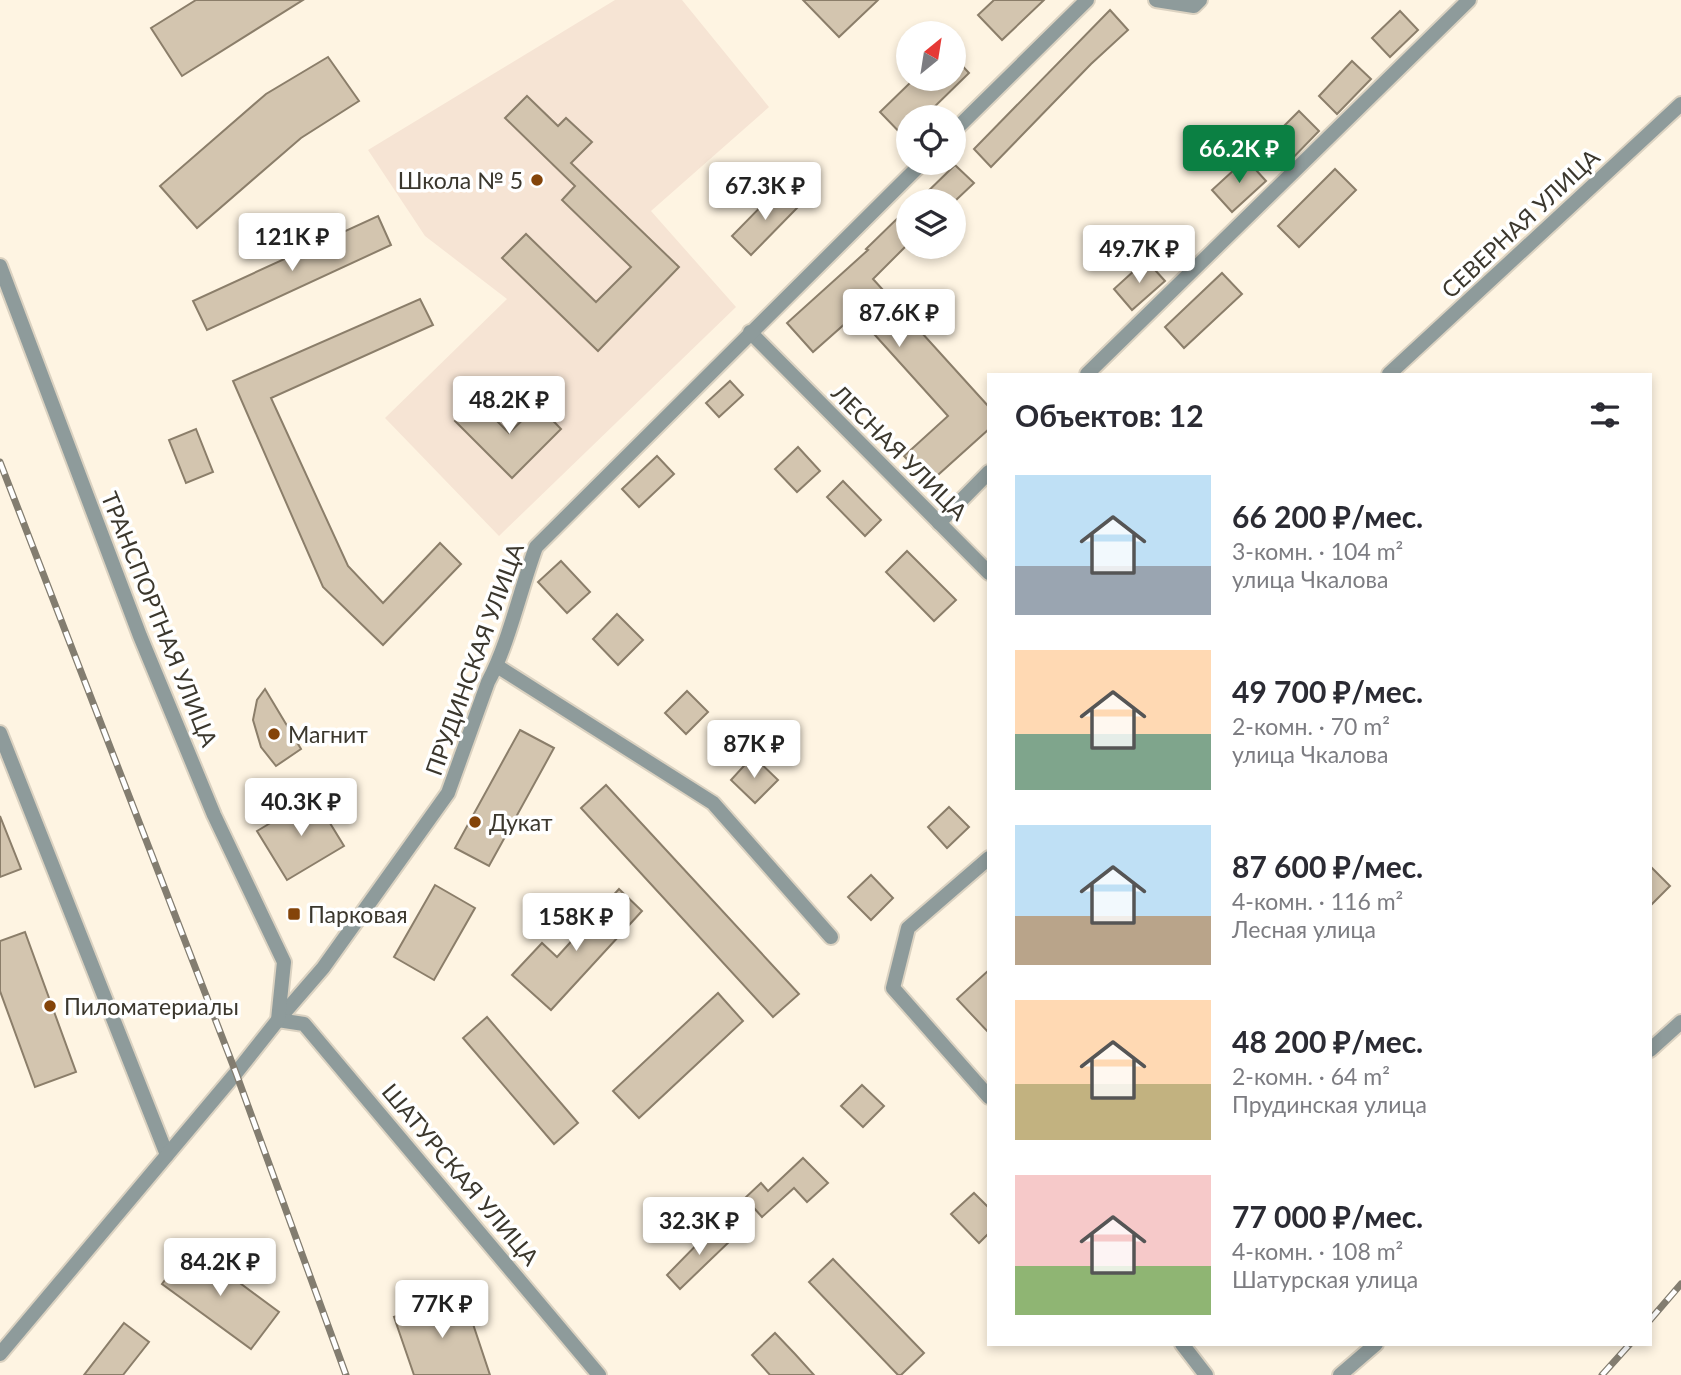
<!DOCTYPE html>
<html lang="ru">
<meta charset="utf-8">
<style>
body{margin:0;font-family:Lato,sans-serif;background:#f7f7f7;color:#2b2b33;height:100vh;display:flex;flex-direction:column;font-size:26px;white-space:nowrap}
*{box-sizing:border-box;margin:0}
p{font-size:23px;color:#7c7c81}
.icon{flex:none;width:38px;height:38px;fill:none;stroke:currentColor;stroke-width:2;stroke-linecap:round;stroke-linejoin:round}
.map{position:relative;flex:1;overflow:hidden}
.drawer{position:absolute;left:987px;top:373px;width:665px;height:973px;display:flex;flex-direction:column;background:#fff;border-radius:0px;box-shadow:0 4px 10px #0003}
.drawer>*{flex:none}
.needle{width:46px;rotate:30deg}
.controls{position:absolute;left:896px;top:21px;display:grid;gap:14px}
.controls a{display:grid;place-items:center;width:70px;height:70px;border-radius:50%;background:#fff;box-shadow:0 4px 10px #0003;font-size:35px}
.price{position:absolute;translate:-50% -60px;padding:0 16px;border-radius:7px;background:#fff;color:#222;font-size:23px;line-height:46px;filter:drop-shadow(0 2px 4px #0008)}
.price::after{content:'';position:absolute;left:50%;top:42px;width:21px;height:16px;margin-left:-10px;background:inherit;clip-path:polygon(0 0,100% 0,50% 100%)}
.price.active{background:#0b8043;color:#fff}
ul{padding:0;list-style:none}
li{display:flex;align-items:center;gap:21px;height:175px;padding:0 28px}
li span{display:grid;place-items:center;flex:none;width:196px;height:140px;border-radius:0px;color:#555}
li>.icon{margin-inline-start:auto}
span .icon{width:84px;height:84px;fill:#fffc;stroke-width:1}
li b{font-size:30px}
h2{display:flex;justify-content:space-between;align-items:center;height:84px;padding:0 28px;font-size:30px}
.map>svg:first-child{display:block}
</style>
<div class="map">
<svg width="1681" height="1375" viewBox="0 0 1681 1375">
<rect width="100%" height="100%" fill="#fef4e2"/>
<path fill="#f6e4d4" d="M615 0H682L769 107 651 211 736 307 499 536 385 418 507 299 425 236 368 150Z"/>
<g fill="#d3c5af" stroke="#8b7e6a" stroke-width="2">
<path d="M196 0H303L182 76 151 28Z"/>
<path d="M803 0H878L839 37Z"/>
<path d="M994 0H1044L1002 40 978 15Z"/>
<path d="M1110 10 1128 30 1091 64 991 167 974 149Z"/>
<path d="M1400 11 1418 30 1390 57 1372 38Z"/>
<path d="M328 57 359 101 301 138 197 228 160 186 266 94Z"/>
<path d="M954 57 969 73 924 117H908V141L880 112 914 79H954Z"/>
<path d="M1352 61 1371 79 1337 114 1319 96Z"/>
<path d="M527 96 558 126 566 118 592 142 571 163 679 267 598 351 502 258 526 234 596 302 631 267 562 200 575 186 505 118Z"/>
<path d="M1299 111 1319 131 1286 165 1266 144Z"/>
<path d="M1246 159 1266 181 1232 212 1212 190Z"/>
<path d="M955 165 974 183 955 201H918Z"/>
<path d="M1335 169 1356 190 1299 247 1278 226Z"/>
<path d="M779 188 798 207 751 255 732 236Z"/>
<path d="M908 208V244L873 279 989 407V429L929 483 904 456 948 416 856 314 813 352 787 323 868 250 866 249Z"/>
<path d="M378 216 391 245 207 330 193 301Z"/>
<path d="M1146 260 1165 281 1132 310 1114 289Z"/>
<path d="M1222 273 1242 294 1184 348 1165 327Z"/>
<path d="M420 299 433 325 271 398 348 566 383 603 440 543 461 564 383 645 323 587 233 381Z"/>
<path d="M730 381 743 395 719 417 706 403Z"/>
<path d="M476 400 509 433 538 405 561 429 512 478 455 421Z"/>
<path d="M196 429 213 472 186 483 169 440Z"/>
<path d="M798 447 820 471 797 492 775 469Z"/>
<path d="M657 456 674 474 639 507 622 489Z"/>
<path d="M843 481 881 520 865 536 827 497Z"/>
<path d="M907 551 956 600 934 621 886 572Z"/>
<path d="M561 561 590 592 567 613 538 582Z"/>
<path d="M617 614 643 640 618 665 593 639Z"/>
<path d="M265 689 301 749 276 766 261 747 253 720 257 700Z"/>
<path d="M687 691 708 712 686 734 665 713Z"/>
<path d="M520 730 554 748 489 866 455 848Z"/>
<path d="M753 756 778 780 755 803 731 780Z"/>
<path d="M606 785 799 994 773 1017 581 808Z"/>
<path d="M314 797 344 846 287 880 257 831Z"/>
<path d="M949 807 969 827 947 848 928 827Z"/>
<path d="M0 816 21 869 0 877Z"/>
<path d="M1650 866 1670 886 1650 906Z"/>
<path d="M871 875 893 898 871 920 848 897Z"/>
<path d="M435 885 475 908 434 980 394 957Z"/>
<path d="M619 889 642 911 551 1010 512 975 542 943 557 957Z"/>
<path d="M25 932 76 1072 35 1087 0 991V941Z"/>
<path d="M989 970V1033L957 999Z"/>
<path d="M718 993 743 1021 639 1118 613 1091Z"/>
<path d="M487 1017 578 1123 554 1144 463 1038Z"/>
<path d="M862 1085 884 1106 863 1127 841 1106Z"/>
<path d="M803 1158 828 1183 807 1202 794 1188 762 1217 745 1198 761 1183 768 1191Z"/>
<path d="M974 1193 989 1208V1233L979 1243 951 1214Z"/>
<path d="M716 1225 731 1240 680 1289 667 1275Z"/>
<path d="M190 1246 279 1312 251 1349 162 1284Z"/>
<path d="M833 1259 924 1353 901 1375H898L809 1282Z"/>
<path d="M463 1294 490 1375H414L394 1317Z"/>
<path d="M124 1323 149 1342 123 1375H84Z"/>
<path d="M775 1333 795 1354 814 1375H770L752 1355Z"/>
</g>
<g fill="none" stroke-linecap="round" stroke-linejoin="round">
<defs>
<g id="minor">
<path d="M1156 0 1194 6 1200 0"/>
<path d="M954 131 1087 0"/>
<path d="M750 332 989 573"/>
<path d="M1087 374 1469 0"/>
<path d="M1389 374 1681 104"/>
<path d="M939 523 989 472"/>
<path d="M497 666 713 803 831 937"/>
<path d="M0 733 167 1155"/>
<path d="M989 858 908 928 893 988 989 1097"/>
<path d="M278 1020 323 968 448 793 488 682C509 643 520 590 536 547L922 163"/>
<path d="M278 1020 304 1024 599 1375"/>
<path d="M1650 1050 1681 1022"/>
<path d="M1182 1344 1206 1375"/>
<path d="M1340 1375 1376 1344"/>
</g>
<path id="tertiary" d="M0 266 140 636 214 815 284 962 278 1020 236 1073 0 1354"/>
</defs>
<use href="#minor" stroke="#dbd2c1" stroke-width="18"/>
<use href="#tertiary" stroke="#dbd2c1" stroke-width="18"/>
<use href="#minor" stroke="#8e9b9b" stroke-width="14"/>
<use href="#tertiary" stroke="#8e9b9b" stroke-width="14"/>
<defs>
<g id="rail">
<path d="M0 462 236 1073 346 1375"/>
<path d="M1650 1320 1681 1284"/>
<path d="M1602 1375 1630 1344"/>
</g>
</defs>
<use href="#rail" stroke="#837d70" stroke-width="7"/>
<use href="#rail" stroke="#fff" stroke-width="4.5" stroke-dasharray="13" stroke-linecap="butt"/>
</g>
<g fill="#844409" stroke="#fff" stroke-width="2.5">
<circle cx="537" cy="180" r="7"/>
<circle cx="274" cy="734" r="7"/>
<circle cx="475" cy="822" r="7"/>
<rect x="287" y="907" width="14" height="14" rx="3.5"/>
<circle cx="50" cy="1006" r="7"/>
</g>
<g text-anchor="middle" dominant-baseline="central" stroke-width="7" stroke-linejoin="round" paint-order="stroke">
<g font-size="23" fill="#3b372d" stroke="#fff" text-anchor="start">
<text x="523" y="180" text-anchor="end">Школа № 5</text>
<text x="288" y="734">Магнит</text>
<text x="489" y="822">Дукат</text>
<text x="308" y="914">Парковая</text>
<text x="64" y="1006">Пиломатериалы</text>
</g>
<g font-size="23" fill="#3b372d" stroke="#fff">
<text transform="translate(1520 223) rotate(-43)">СЕВЕРНАЯ УЛИЦА</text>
<text transform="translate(900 452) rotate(45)">ЛЕСНАЯ УЛИЦА</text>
<text transform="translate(160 619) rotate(68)">ТРАНСПОРТНАЯ УЛИЦА</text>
<text transform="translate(474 659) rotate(-70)">ПРУДИНСКАЯ УЛИЦА</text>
<text transform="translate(461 1174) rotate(50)">ШАТУРСКАЯ УЛИЦА</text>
</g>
</g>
</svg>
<div class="controls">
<a><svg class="needle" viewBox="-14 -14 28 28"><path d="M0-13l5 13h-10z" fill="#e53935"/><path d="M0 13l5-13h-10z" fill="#7c7c81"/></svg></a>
<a><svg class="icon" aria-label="locate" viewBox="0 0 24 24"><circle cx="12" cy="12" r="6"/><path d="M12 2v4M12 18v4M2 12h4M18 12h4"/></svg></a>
<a><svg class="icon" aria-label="layers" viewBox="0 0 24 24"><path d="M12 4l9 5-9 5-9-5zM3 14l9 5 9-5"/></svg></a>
</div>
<b class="price active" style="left:1239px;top:185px">66.2K ₽</b>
<b class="price" style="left:765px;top:222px">67.3K ₽</b>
<b class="price" style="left:292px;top:273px">121K ₽</b>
<b class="price" style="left:1139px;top:285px">49.7K ₽</b>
<b class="price" style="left:899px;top:349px">87.6K ₽</b>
<b class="price" style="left:509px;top:436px">48.2K ₽</b>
<b class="price" style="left:754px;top:780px">87K ₽</b>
<b class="price" style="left:301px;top:838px">40.3K ₽</b>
<b class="price" style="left:576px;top:953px">158K ₽</b>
<b class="price" style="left:699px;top:1257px">32.3K ₽</b>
<b class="price" style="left:220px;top:1298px">84.2K ₽</b>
<b class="price" style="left:442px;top:1340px">77K ₽</b>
<section class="drawer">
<h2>Объектов: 12<svg class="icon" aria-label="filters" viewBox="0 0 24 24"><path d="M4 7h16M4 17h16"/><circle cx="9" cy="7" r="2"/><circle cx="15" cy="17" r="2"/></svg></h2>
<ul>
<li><span style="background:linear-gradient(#bfe0f5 65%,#9aa5b1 0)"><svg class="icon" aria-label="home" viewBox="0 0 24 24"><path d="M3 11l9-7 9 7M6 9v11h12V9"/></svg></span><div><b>66 200 ₽/мес.</b><p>3-комн. · 104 m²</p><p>улица Чкалова</p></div></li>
<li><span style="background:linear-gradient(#ffd9b3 60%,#7fa58c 0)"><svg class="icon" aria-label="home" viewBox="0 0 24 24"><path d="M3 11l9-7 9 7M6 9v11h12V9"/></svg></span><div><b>49 700 ₽/мес.</b><p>2-комн. · 70 m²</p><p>улица Чкалова</p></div></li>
<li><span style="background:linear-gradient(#bfe0f5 65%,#b9a48a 0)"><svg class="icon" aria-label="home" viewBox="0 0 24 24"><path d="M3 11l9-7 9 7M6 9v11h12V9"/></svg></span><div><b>87 600 ₽/мес.</b><p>4-комн. · 116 m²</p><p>Лесная улица</p></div></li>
<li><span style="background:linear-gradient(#ffd9b3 60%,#c2b280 0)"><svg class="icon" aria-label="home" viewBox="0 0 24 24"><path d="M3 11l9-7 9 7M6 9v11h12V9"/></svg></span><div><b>48 200 ₽/мес.</b><p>2-комн. · 64 m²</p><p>Прудинская улица</p></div></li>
<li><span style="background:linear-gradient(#f6c9c9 65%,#8fb573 0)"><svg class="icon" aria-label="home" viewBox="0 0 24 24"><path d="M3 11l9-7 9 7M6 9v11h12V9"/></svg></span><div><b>77 000 ₽/мес.</b><p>4-комн. · 108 m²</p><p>Шатурская улица</p></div></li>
</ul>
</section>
</div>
